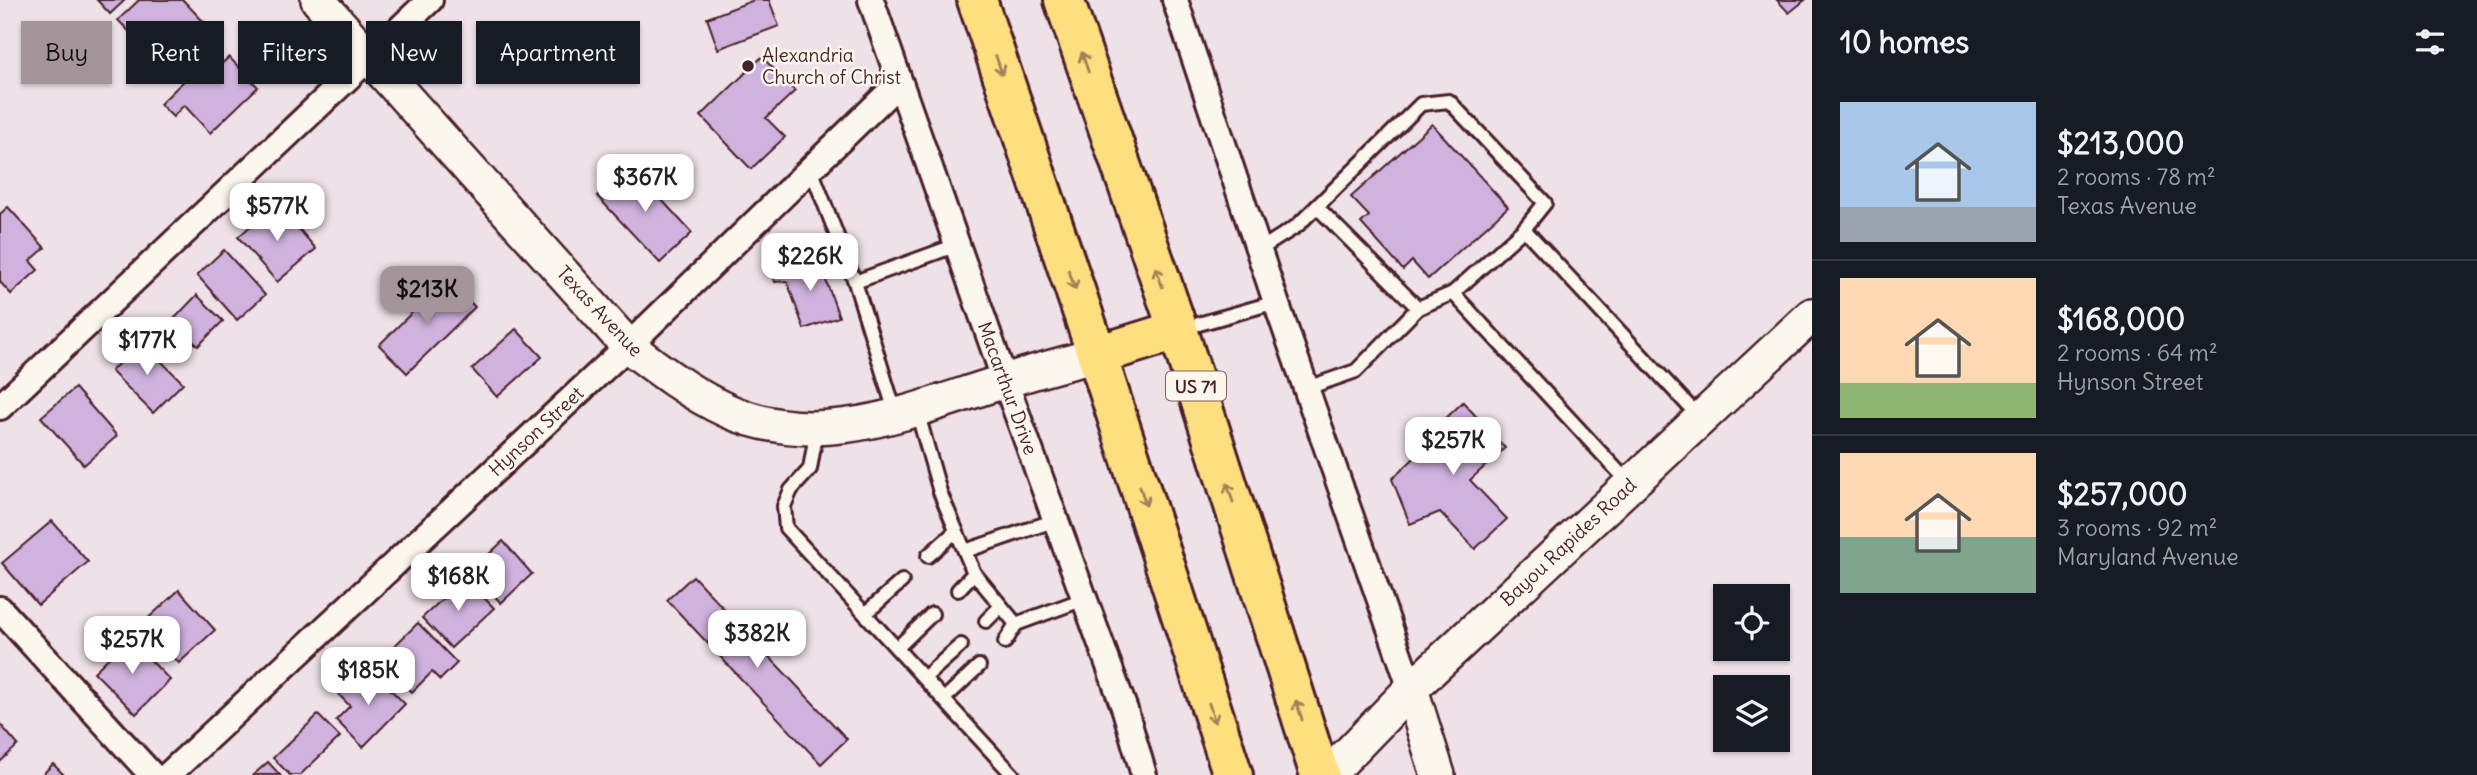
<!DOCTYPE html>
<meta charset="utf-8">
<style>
body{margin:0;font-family:Delius,sans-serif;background:#242831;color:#f1f3f6;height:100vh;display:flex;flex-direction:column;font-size:26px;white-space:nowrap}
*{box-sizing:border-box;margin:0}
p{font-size:23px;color:#9ea1a6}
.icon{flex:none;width:38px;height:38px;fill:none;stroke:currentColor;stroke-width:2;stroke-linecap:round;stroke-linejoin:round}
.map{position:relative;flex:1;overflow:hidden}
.sheet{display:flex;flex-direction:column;background:#171b24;width:665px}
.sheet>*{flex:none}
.banner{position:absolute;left:21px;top:21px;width:665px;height:63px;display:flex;gap:14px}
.fabs{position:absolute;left:1713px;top:584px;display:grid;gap:14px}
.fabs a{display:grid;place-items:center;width:77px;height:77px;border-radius:0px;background:#171b24;box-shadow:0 2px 5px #0004;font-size:35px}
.price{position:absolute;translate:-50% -60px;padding:0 16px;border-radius:14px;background:#fff;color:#222;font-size:23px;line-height:46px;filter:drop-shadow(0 2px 4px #0008)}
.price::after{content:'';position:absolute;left:50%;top:42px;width:21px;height:16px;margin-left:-10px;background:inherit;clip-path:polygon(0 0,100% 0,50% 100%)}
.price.current{background:#a6949b;color:#111}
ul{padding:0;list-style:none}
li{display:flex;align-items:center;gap:21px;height:175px;padding:0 28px}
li+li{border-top:2px solid #363941}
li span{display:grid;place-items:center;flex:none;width:196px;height:140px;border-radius:0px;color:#555}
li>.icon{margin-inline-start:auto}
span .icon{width:84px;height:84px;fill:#fffc;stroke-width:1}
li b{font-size:30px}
h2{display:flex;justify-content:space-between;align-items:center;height:84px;padding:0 28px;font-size:30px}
.chip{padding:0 24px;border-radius:0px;background:#171b24;box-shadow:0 2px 5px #0004;font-size:24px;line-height:63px}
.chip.current{background:#a6949b;color:#111}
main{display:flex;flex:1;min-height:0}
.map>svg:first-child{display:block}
</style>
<main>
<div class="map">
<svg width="1812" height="775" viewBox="0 0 1812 775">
<rect width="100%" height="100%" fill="#eee2e8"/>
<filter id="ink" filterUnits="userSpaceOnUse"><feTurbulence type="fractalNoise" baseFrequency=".0143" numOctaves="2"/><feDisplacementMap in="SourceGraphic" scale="14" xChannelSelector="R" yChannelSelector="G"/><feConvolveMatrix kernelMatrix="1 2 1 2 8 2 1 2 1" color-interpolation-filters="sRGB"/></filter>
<g filter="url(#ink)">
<g fill="#d0b2de" stroke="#4a1f2b" stroke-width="2">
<path d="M97 0H125L110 14Z"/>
<path d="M139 0H183L218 37 184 69 157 40 147 50 118 20Z"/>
<path d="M754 0H769L779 26 718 49 707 18Z"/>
<path d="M1777 0H1805L1789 13Z"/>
<path d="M229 57 258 87 210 133 184 105 173 117 160 104 196 69 205 79Z"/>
<path d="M762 57 795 91 766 118 785 137 751 169 701 116Z"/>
<path d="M1432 124 1508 207 1428 279 1412 261 1403 270 1361 223 1369 216 1351 197Z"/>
<path d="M630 165 692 233 660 263 597 196Z"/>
<path d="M277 203 316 249 277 282 238 237Z"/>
<path d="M8 207 45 248 30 261 38 270 11 294 0 282V214Z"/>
<path d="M224 250 265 295 237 320 197 275Z"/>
<path d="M818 258 839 317 804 329 787 281 775 282 773 274Z"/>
<path d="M447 278 475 307 407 373 379 345Z"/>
<path d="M197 295 223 321 198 346 172 321Z"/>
<path d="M516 329 542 357 497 397 472 369Z"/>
<path d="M141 341 183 383 153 413 111 371Z"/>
<path d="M75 388 117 436 84 465 41 417Z"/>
<path d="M1463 402 1505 448 1470 480 1507 519 1475 549 1440 512 1410 524 1392 479 1428 445 1423 440Z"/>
<path d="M52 521 88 562 38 605 2 563Z"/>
<path d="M503 541 532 574 501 603 471 571Z"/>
<path d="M693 576 847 739 821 764 667 600Z"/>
<path d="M465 578 494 608 451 648 422 618Z"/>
<path d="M179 590 215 630 179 663 143 623Z"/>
<path d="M418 623 457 663 440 680 432 672 412 692 380 660Z"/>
<path d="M129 638 170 680 136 714 94 672Z"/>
<path d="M368 667 405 704 363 747 336 720 350 706 339 695Z"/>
<path d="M318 715 340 737 300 775H290L273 758Z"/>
<path d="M0 724 18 745 0 762Z"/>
<path d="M268 762 280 775H253Z"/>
<path d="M53 764 64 775H42Z"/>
</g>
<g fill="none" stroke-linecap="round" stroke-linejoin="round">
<defs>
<g id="lane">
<path d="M811 169 855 282"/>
<path d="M1317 207 1418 308"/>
<path d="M1259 250 1297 226 1421 104 1449 101 1545 203 1524 229"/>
<path d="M1181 329 1276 302"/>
<path d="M1307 388 1356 371 1418 308 1453 293"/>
<path d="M917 411 940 492 974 573 1016 624 1084 599"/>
<path d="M896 415 855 282 957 245"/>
<path d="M817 428 810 469 791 490 784 506 786 528 1013 775"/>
<path d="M1628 482 1453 293 1524 229 1700 418"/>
<path d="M965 551 1056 520"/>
<path d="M928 556 956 531"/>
<path d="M958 590 974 573"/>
<path d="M865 614 902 581"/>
<path d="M986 621 1001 606"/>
<path d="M1005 642 1016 624"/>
<path d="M897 648 932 614"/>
<path d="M924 678 961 645"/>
<path d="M944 699 979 666"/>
</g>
<g id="street">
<path d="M871 0 1005 381 1125 710 1144 775"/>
<path d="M1175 0 1276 302 1411 689"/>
<path d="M0 407 430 0"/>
<path d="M0 609 152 775"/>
<path d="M168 775 628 346 899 83"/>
</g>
<g id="secondary">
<path d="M318 0 628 346C658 369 691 394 726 410 821 453 913 409 1005 381 1035 371 1066 363 1097 355"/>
<path d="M1411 689 1438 775"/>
<path d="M1328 775 1411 689 1812 315"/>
</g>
<g id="highway">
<path d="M977 0 1097 355 1233 775"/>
<path d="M1064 0 1178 330 1320 775"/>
<path d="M1097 355 1178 330"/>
</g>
</defs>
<use href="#lane" stroke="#4a1f2b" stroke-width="18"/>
<use href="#street" stroke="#4a1f2b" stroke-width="30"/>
<use href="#secondary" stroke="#4a1f2b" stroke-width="38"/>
<use href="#highway" stroke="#4a1f2b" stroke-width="44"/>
<use href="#lane" stroke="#fbf7ec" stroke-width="12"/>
<use href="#street" stroke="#fbf7ec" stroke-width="24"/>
<use href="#secondary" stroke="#fbf7ec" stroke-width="33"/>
<use href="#highway" stroke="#fedf80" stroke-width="38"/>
</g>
<defs><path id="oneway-shaft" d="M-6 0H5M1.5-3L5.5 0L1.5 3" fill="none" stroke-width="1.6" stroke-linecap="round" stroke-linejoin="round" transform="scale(1.75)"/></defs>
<g stroke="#a47f56">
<use href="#oneway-shaft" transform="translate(1085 62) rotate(-109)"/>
<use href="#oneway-shaft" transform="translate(999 65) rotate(71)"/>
<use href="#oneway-shaft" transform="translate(1159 277) rotate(-109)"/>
<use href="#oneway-shaft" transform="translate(1072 280) rotate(71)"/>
<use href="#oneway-shaft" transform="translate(1230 493) rotate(-108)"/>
<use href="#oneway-shaft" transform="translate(1143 496) rotate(72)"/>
<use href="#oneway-shaft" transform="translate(1299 710) rotate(-108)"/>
<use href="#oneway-shaft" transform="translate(1212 713) rotate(72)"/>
</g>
</g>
<circle fill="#4a1f2b" stroke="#fbf7ec" stroke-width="2.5" cx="748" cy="66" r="7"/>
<g text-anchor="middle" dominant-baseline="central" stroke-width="5" stroke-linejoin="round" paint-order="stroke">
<rect fill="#fbf7ec" stroke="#7f6065" stroke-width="2" x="1166" y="371.5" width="60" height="29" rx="5"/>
<g font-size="18" font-weight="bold" fill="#4a1f2b">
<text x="1196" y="386">US 71</text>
</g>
<g font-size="19" fill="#4a1f2b" stroke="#fbf7ec" text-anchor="start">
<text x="762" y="55">Alexandria<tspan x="762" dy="22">Church of Christ</tspan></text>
</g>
<g font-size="19" fill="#4a1f2b" stroke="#fbf7ec">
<text transform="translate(600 311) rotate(47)">Texas Avenue</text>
<text transform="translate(1008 388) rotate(70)">Macarthur Drive</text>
<text transform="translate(536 431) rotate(-43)">Hynson Street</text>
<text transform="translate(1568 542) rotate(-43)">Bayou Rapides Road</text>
</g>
</g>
</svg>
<div class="fabs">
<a><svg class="icon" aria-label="locate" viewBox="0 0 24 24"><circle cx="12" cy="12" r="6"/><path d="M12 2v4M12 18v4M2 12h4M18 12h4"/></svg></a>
<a><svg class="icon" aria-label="layers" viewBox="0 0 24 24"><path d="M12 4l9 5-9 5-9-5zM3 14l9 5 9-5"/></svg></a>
</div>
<b class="price" style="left:645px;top:214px">$367K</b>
<b class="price" style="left:277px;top:243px">$577K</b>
<b class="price" style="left:810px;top:293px">$226K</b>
<b class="price current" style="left:427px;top:326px">$213K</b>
<b class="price" style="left:147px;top:377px">$177K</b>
<b class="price" style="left:1453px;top:477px">$257K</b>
<b class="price" style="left:458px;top:613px">$168K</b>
<b class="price" style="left:757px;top:670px">$382K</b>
<b class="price" style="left:132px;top:676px">$257K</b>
<b class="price" style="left:368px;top:707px">$185K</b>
<div class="banner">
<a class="chip current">Buy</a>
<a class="chip">Rent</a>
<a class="chip">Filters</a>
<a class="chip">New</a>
<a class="chip">Apartment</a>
</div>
</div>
<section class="sheet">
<h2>10 homes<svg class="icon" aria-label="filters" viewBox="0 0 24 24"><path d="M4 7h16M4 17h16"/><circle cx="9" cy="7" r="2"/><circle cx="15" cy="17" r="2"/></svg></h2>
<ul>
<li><span style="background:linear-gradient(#a9c7e8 75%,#9aa5b1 0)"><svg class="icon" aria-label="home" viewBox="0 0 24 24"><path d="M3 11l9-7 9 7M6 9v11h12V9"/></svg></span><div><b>$213,000</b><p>2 rooms · 78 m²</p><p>Texas Avenue</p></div></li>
<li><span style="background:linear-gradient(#ffd9b3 75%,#8fb573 0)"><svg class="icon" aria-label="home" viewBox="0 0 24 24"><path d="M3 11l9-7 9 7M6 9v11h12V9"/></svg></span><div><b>$168,000</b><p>2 rooms · 64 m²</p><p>Hynson Street</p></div></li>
<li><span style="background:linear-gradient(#ffd9b3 60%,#7fa58c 0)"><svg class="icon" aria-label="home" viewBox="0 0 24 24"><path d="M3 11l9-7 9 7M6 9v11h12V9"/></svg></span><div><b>$257,000</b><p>3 rooms · 92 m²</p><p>Maryland Avenue</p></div></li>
</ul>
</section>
</main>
